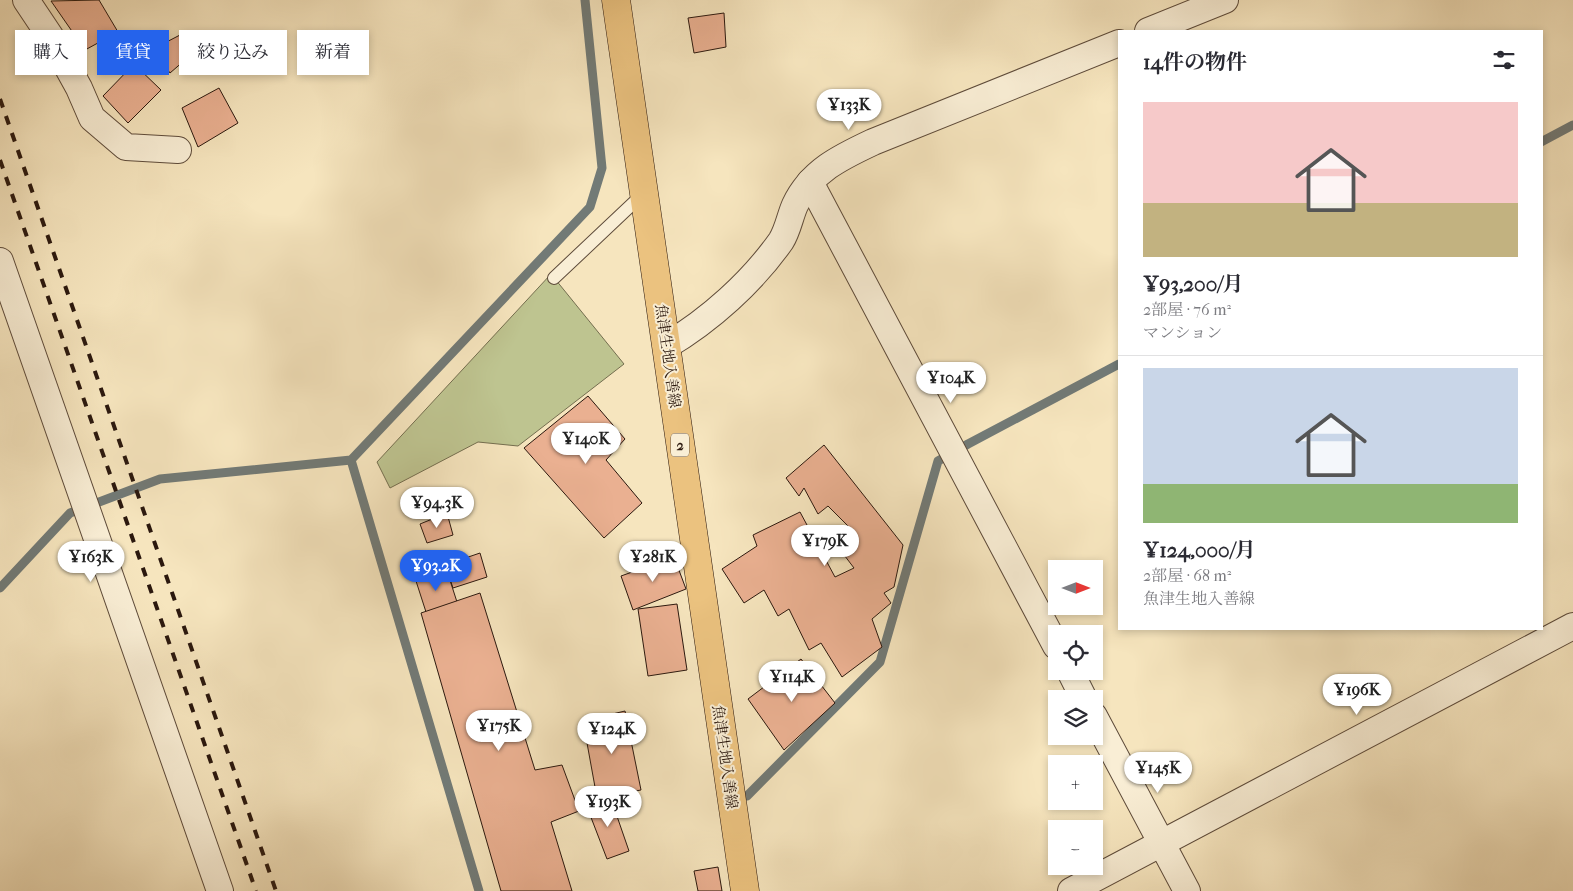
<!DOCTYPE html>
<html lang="ja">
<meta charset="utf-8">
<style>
body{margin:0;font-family:"IM FELL French Canon","Noto Serif JP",serif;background:#f2f2f3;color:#2b2b33;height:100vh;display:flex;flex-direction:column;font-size:19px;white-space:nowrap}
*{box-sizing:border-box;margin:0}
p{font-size:16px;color:#7c7c81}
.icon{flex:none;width:28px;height:28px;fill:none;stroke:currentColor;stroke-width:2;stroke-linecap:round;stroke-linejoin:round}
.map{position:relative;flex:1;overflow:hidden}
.side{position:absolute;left:1118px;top:30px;width:425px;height:600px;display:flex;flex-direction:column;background:#fff;border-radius:0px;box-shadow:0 2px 8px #0003}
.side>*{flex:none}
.guide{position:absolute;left:15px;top:30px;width:475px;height:45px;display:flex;gap:10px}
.needle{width:32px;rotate:90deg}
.controls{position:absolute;left:1048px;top:560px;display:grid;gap:10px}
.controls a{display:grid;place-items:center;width:55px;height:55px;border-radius:0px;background:#fff;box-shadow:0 2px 8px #0003;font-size:25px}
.price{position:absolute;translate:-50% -42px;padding:0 11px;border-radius:18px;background:#fff;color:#222;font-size:16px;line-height:32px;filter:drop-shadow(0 1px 2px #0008)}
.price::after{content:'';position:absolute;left:50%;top:30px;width:15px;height:11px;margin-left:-8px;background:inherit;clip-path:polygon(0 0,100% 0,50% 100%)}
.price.current{background:#2563eb;color:#fff}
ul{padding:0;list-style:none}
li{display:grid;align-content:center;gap:10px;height:265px;padding:0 25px}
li+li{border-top:1px solid #e1e1e2}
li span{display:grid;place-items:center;height:155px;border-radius:0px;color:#555}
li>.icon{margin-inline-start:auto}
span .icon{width:90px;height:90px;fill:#fffc;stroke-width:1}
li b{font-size:21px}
h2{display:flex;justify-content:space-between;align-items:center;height:60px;padding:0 25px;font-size:21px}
.tag{padding:0 18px;border-radius:0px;background:#fff;box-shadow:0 2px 8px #0003;font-size:18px;line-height:45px}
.tag.current{background:#2563eb;color:#fff}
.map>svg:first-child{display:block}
</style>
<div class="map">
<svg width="1573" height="891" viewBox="0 0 1573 891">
<rect width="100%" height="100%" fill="#f6e5be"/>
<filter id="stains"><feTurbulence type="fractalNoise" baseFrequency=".004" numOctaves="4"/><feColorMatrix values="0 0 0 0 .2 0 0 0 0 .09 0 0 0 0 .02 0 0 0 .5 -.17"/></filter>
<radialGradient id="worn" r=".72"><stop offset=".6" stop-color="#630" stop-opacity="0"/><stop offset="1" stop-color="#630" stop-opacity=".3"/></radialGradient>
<path fill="#bec490" stroke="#746e4f" d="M551 274 624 364 518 446 478 442 390 488 377 462Z"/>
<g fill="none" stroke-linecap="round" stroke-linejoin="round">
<g stroke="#727a76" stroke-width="9">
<path d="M1541 142 1573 125"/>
<path d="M351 460 479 891"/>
<path d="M0 588 70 513 160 479 351 460 590 207 602 168 585 0"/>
<path d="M747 796 880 662 938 461 968 444 1119 364"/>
</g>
</g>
<g fill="#eab091" stroke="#2b180e">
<path d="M99 0 118 32 85 50 51 1Z"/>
<path d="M724 13 726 47 694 53 688 18Z"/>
<path d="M180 35 192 54 170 73 153 49Z"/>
<path d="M134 64 161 90 128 123 103 96Z"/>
<path d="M219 88 238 123 198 147 182 108Z"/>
<path d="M588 396 625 439 606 460 642 503 604 538 524 448Z"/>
<path d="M824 445 903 545 894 587 884 593 891 603 872 619 882 647 842 677 821 643 809 650 789 609 778 616 764 590 744 603 722 569 757 546 753 535 800 512 835 577 854 568 835 543 850 528 828 506 818 514 804 488 799 496 786 478Z"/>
<path d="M447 513 453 535 427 543 420 524Z"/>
<path d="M480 553 487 577 453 588 445 565Z"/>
<path d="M674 557 686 589 633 610 621 576Z"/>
<path d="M447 571 457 602 426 612 416 581Z"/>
<path d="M480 593 535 770 562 765 579 811 551 822 572 891H501L421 613Z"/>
<path d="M677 604 687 670 648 676 638 609Z"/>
<path d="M801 659 835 703 784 750 748 699Z"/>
<path d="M625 711 641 790 597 798 583 721Z"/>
<path d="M610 796 629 851 607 859 587 807Z"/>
<path d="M718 867 722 891H698L694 871Z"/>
</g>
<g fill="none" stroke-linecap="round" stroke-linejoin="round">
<defs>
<path id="lane" d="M554 278 644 193"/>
<g id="street">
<path d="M26 0 52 39 79 88 92 118 126 147 178 150"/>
<path d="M1148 31 1225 0"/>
<path d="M810 182 1056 646"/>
<path d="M0 261 220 891"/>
<path d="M666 346C710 320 752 282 781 241 788 230 790 216 795 205 811 171 841 157 873 142L1119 43"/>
<path d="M1070 671 1084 699"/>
<path d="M1094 716 1187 891"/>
<path d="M1071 891 1573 626"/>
</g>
<path id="primary" d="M616 0 745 891"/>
</defs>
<use href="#lane" stroke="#5e4b3a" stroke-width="14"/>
<use href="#street" stroke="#5e4b3a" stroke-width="28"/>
<use href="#primary" stroke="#2b180e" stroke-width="29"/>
<use href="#lane" stroke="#f9eed5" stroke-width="12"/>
<use href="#street" stroke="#f9eed5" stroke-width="26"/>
<use href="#primary" stroke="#ebc27f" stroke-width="28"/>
<g stroke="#2b180e" stroke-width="4" stroke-dasharray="9 9" stroke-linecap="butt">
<path d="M0 99 276 891"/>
<path d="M0 160 256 891"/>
</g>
</g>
<g text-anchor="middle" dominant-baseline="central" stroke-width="4" stroke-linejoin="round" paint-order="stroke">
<rect fill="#f9eed5" stroke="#69584a" stroke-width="1" x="671" y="433.5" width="18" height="23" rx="4"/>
<g font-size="14" font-weight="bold" fill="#2b180e">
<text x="680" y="445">2</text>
</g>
<g font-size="15" fill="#2b180e" stroke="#f9eed5">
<text transform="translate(668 356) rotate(82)">魚津生地入善線</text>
<text transform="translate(725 757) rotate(82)">魚津生地入善線</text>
</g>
</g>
<rect width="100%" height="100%" filter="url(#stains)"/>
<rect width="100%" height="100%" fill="url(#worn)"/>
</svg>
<div class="controls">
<a><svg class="needle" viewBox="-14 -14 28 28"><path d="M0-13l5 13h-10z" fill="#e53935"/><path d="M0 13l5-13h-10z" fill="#7c7c81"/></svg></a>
<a><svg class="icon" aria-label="locate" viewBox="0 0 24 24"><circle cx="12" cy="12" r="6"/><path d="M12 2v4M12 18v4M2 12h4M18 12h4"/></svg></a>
<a><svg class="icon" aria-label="layers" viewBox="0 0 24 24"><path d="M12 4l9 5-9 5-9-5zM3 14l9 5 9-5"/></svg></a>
<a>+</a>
<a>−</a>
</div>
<b class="price" style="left:849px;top:131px">¥133K</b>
<b class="price" style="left:951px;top:404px">¥104K</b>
<b class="price" style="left:586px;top:465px">¥140K</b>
<b class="price" style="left:437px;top:529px">¥94.3K</b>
<b class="price" style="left:825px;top:567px">¥179K</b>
<b class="price" style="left:91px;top:583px">¥163K</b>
<b class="price" style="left:653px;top:583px">¥281K</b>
<b class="price current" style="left:436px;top:592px">¥93.2K</b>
<b class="price" style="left:792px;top:703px">¥114K</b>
<b class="price" style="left:1357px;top:716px">¥196K</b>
<b class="price" style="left:499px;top:752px">¥175K</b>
<b class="price" style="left:612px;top:755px">¥124K</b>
<b class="price" style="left:1158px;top:794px">¥145K</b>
<b class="price" style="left:608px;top:828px">¥193K</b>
<div class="guide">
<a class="tag">購入</a>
<a class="tag current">賃貸</a>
<a class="tag">絞り込み</a>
<a class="tag">新着</a>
</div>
<section class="side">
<h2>14件の物件<svg class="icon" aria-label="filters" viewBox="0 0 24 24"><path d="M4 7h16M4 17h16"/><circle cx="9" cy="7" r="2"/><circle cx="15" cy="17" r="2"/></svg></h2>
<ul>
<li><span style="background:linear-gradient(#f6c9c9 65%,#c2b280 0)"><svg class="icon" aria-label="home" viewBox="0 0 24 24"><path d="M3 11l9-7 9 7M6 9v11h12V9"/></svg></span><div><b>¥93,200/月</b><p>2部屋 · 76 m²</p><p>マンション</p></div></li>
<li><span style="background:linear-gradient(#c9d6e8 75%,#8fb573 0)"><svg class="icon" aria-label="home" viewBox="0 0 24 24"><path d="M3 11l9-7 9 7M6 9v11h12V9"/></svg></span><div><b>¥124,000/月</b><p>2部屋 · 68 m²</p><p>魚津生地入善線</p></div></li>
</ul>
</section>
</div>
